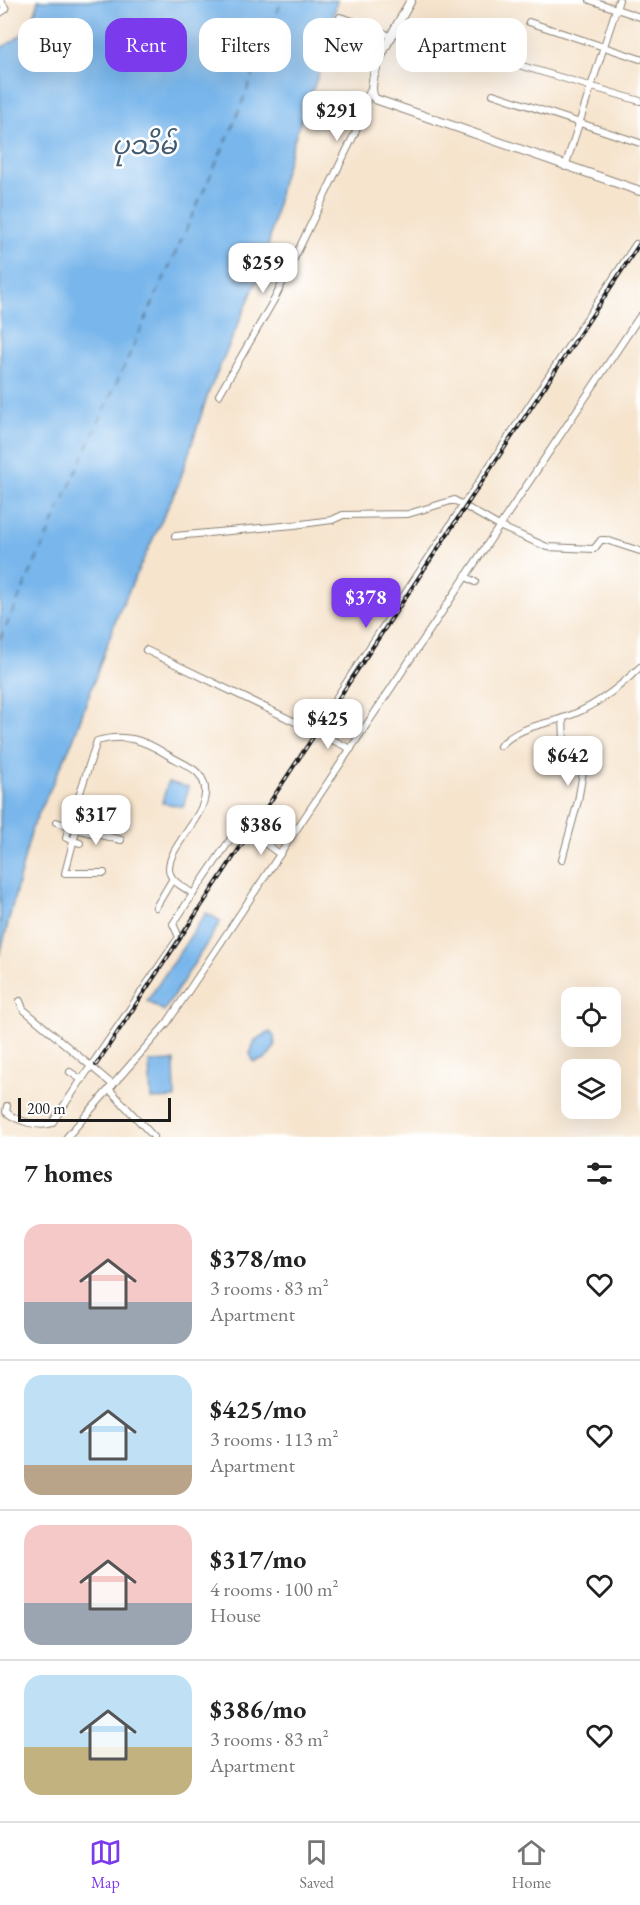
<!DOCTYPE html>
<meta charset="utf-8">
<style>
body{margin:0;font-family:"EB Garamond","Noto Sans Myanmar",serif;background:#f2f2f2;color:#222;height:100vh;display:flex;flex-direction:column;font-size:22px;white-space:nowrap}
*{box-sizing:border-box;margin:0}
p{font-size:20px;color:#767676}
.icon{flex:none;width:33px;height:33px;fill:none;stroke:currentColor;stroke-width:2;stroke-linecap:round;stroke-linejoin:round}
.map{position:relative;height:1137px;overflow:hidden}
.sheet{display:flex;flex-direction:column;background:#fff;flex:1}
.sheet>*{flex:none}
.hud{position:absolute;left:18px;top:18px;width:604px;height:54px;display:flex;gap:12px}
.fabs{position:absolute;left:561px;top:987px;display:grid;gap:12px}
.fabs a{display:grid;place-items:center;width:60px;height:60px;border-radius:12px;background:#fff;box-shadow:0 6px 24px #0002;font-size:30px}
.scale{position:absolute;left:18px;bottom:15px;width:153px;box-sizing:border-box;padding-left:6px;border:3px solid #1c1c1c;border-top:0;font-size:16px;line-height:21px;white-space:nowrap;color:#1c1c1c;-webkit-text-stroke:4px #fff;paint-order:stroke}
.price{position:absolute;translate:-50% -51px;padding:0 14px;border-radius:12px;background:#fff;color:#222;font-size:20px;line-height:39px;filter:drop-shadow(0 2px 3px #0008)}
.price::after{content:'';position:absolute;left:50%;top:36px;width:18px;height:14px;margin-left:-9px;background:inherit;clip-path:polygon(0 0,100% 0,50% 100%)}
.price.current{background:#7c3aed;color:#fff}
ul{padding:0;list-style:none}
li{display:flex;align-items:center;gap:18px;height:150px;padding:0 24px}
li+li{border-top:2px solid #e0e0e0}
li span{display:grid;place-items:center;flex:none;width:168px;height:120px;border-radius:18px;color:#555}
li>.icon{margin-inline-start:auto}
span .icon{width:72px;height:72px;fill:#fffc;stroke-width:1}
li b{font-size:26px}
h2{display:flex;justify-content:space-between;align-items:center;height:72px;padding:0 24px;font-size:26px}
.pill{padding:0 21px;border-radius:18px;background:#fff;box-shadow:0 6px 24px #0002;font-size:21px;line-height:54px}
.pill.current{background:#7c3aed;color:#fff}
.menu{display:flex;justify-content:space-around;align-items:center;height:84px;border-top:2px solid #e0e0e0;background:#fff;font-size:16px;color:#767676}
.menu a{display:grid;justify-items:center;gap:3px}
.menu .current{color:#7c3aed}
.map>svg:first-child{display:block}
</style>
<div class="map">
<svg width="640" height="1137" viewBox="0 0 640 1137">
<rect width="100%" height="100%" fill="#fff"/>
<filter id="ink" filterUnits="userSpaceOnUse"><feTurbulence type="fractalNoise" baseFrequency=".0167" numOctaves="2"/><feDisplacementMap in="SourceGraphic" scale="12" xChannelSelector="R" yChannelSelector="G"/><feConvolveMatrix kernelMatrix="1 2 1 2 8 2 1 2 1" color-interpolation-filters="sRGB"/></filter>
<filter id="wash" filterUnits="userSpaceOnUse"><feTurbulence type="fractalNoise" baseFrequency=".008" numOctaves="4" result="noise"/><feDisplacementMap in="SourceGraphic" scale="24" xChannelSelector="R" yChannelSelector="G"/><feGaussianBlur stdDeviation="1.35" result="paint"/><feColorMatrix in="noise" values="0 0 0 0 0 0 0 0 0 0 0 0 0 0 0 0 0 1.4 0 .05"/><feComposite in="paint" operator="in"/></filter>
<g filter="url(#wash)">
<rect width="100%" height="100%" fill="#f6e4cd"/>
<g fill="#78b6eb" stroke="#4a6984" stroke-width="1.5">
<path d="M38 0H337L326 55 297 131 282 181 265 262 208 394 179 483 118 614 73 740 32 828 0 955V48C22 38 34 25 38 0Z"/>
<path d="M168 782 188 787 184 807 162 803Z"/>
<path d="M206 913 221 921 164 1011 147 1001Z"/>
<path d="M270 1032 274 1036 275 1047 265 1059 254 1062 250 1054 255 1040Z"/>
<path d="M174 1061 175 1098 151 1099 149 1062Z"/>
</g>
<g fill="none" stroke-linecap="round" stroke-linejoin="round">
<path stroke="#415a6f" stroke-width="1.5" stroke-dasharray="8 6" stroke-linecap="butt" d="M0 640 233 126 282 0"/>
</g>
</g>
<g filter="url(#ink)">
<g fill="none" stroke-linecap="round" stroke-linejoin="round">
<defs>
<g id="minor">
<path d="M590 0 640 17"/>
<path d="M0 13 6 9 0 0"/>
<path d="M340 17 378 29 392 38"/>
<path d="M529 22 640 59"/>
<path d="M522 66 640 101"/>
<path d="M493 94 640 143"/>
<path d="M565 167 619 0"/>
<path d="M219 395 275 298 355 133 370 90"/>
<path d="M175 536 294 525 332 520 343 515 408 514 454 500 499 526 547 547 594 549 601 540H606L640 551"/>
<path d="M465 576 475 582"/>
<path d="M146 650 351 749"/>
<path d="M315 730 636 244"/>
<path d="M500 746C519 727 539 726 563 718 594 708 618 689 640 667"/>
<path d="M88 808H82L65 873H104"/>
<path d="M56 822 69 826"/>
<path d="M76 829 121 840"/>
<path d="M80 843 66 838 69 826 97 741C124 733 144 740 166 754 176 760 191 766 198 773 225 804 168 841 169 869 170 882 183 886 193 894L232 837C249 827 266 845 280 854"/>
<path d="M562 860 578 801 583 772 564 741 563 718"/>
<path d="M156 907 172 880"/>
<path d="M20 1001 23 1009 113 1085"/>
<path d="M70 1072 82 1080"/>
<path d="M109 1089 154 1137"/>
<path d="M7 1106 6 1112C17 1121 39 1128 52 1123L179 937 173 924 193 894"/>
<path d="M67 1137 167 1023 640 316"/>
</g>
<path id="tertiary" d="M411 0C401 20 361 80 375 99L640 191"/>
</defs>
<use href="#minor" stroke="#898074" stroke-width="8"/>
<use href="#tertiary" stroke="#898074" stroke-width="10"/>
<use href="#minor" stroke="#fff" stroke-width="6"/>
<use href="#tertiary" stroke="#fff" stroke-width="8"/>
<defs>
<path id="rail" d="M96 1065 640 243"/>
</defs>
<use href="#rail" stroke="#1c1c1c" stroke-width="4"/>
<use href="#rail" stroke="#fff" stroke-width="1.5" stroke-dasharray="4.5" stroke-linecap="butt"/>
</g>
</g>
<g text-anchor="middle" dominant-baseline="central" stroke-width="5" stroke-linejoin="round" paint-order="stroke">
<g font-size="26" font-style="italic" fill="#415a6f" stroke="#fff">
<text x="144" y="145">ပုသိမ်</text>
</g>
</g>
</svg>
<div class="fabs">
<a><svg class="icon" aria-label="locate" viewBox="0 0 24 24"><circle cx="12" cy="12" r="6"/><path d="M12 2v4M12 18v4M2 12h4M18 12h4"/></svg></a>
<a><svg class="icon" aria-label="layers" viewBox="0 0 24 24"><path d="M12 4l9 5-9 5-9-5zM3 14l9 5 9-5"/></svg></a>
</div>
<div class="scale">200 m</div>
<b class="price" style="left:337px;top:142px">$291</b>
<b class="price" style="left:263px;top:294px">$259</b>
<b class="price current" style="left:366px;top:629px">$378</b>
<b class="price" style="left:328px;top:750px">$425</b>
<b class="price" style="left:568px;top:787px">$642</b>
<b class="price" style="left:96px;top:846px">$317</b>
<b class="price" style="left:261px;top:856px">$386</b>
<div class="hud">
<a class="pill">Buy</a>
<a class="pill current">Rent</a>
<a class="pill">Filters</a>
<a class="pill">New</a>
<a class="pill">Apartment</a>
</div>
</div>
<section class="sheet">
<h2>7 homes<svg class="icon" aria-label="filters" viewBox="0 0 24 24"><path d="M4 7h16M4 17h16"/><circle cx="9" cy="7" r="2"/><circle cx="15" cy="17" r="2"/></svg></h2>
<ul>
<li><span style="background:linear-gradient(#f6c9c9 65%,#9aa5b1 0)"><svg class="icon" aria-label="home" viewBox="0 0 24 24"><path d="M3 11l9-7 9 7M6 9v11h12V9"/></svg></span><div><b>$378/mo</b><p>3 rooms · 83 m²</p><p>Apartment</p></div><svg class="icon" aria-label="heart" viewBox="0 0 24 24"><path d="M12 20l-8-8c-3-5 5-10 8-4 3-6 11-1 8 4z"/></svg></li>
<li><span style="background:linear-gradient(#bfe0f5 75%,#b9a48a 0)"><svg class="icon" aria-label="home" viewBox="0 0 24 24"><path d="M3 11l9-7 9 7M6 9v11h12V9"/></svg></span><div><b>$425/mo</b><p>3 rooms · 113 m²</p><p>Apartment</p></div><svg class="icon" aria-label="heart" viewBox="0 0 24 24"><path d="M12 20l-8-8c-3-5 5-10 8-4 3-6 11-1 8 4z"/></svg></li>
<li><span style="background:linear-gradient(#f6c9c9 65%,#9aa5b1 0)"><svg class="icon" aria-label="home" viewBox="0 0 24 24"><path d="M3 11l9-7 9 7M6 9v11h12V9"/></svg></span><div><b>$317/mo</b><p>4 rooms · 100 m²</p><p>House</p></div><svg class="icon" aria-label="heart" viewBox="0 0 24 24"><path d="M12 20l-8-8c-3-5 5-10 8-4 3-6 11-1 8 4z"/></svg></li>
<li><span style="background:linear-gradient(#bfe0f5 60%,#c2b280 0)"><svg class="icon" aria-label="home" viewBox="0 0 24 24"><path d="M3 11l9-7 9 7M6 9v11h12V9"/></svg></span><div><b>$386/mo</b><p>3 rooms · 83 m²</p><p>Apartment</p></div><svg class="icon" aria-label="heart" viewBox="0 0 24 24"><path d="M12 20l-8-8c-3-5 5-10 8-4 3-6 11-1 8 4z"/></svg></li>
</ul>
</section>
<nav class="menu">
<a class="current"><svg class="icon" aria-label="map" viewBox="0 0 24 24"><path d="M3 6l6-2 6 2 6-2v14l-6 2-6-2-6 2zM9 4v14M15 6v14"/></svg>Map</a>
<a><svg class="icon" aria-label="saved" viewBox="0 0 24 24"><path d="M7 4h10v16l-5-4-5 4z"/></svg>Saved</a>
<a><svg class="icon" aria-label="home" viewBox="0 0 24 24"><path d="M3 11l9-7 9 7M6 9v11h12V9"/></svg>Home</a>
</nav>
